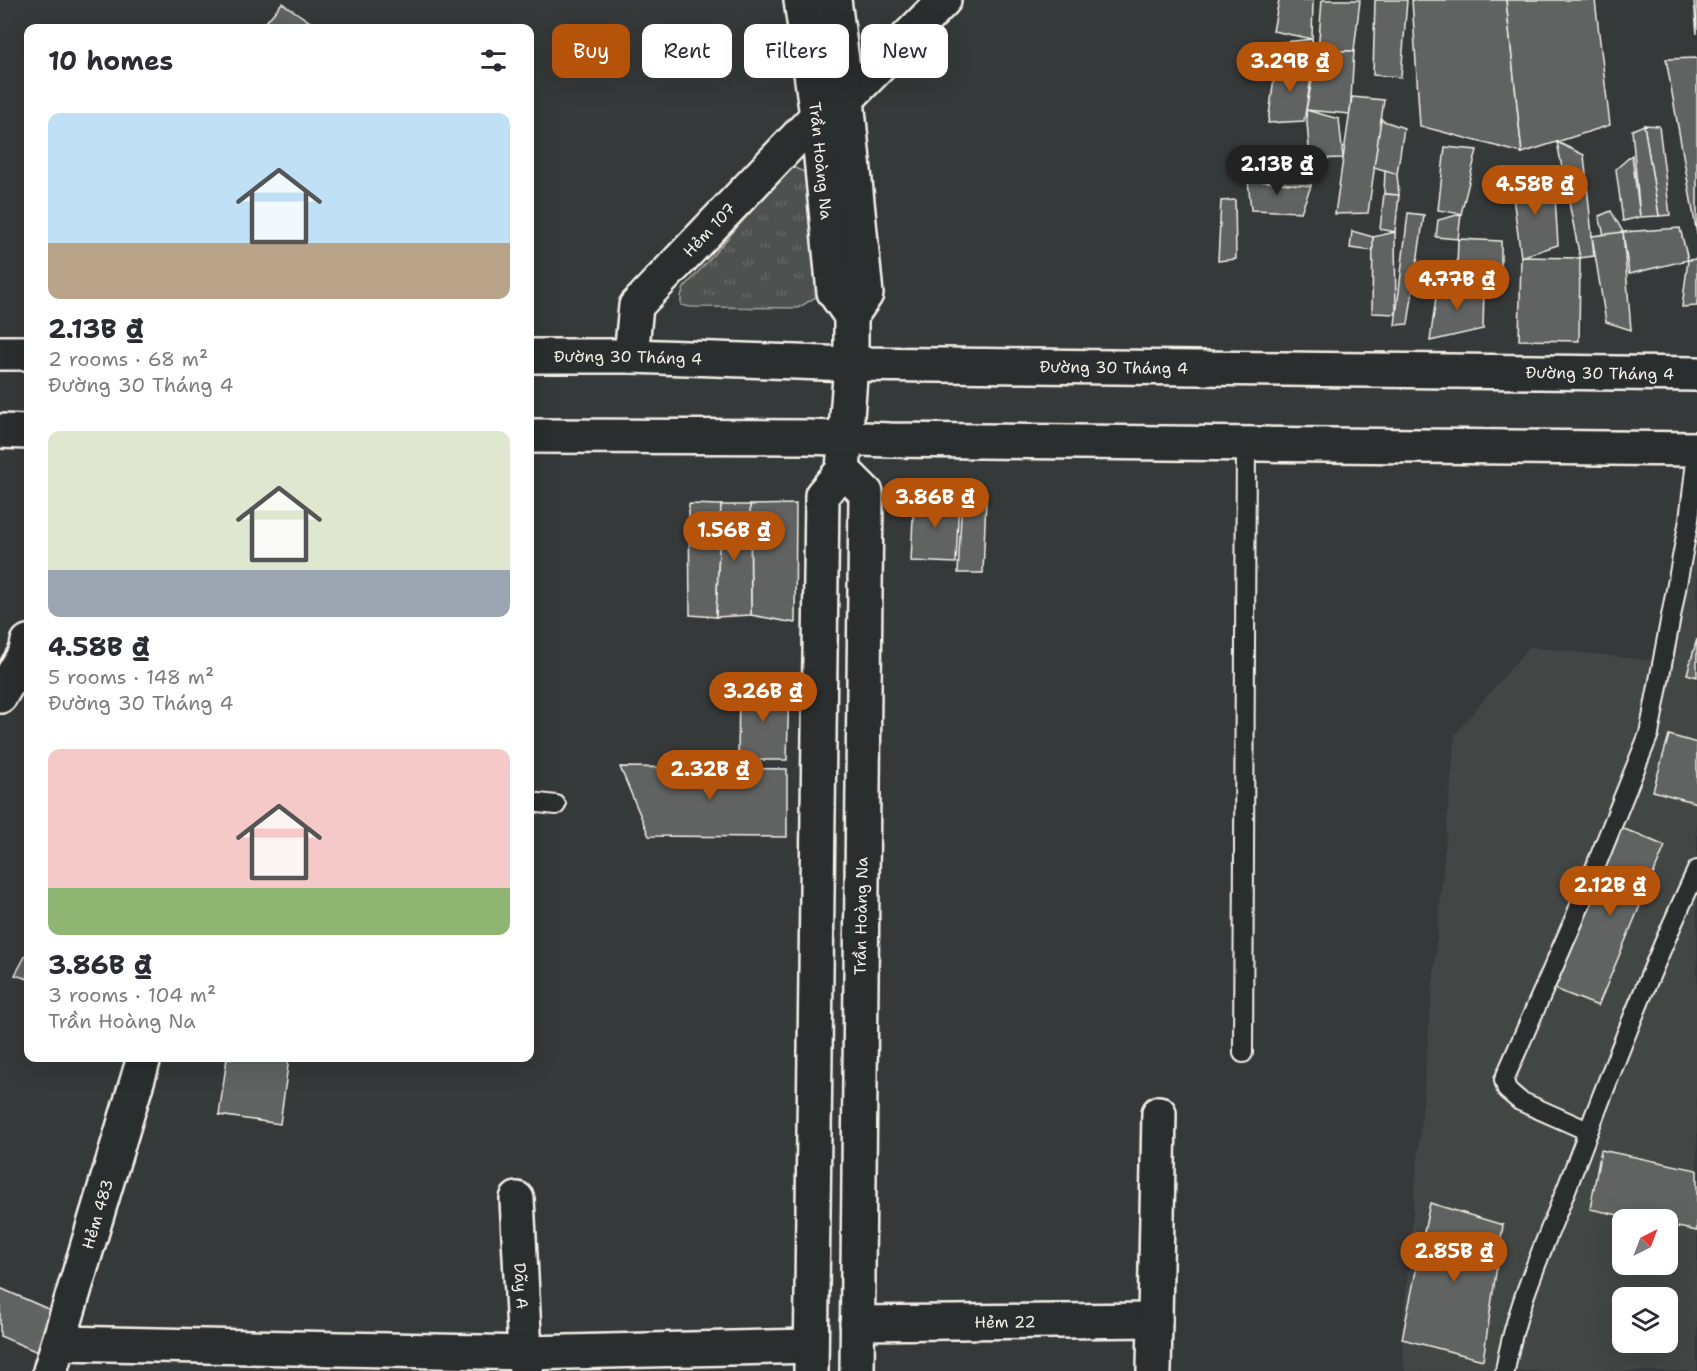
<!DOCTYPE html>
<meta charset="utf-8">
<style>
body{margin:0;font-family:"Shantell Sans",sans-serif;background:#f7f7f7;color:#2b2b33;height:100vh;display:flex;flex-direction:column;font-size:22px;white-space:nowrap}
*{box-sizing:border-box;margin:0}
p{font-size:20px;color:#7c7c81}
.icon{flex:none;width:33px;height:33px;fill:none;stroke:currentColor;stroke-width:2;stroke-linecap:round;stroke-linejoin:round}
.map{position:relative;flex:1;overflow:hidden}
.sheet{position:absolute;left:24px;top:24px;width:510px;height:1038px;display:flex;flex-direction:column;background:#fff;border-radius:12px;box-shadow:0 6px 24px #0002}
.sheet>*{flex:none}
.guide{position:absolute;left:552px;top:24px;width:570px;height:54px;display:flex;gap:12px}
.needle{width:39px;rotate:42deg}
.buttons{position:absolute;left:1612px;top:1209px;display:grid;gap:12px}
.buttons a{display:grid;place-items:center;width:66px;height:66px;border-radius:12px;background:#fff;box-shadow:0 6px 24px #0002;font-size:30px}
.price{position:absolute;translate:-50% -51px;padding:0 14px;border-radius:21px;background:#b45309;color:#fff;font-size:20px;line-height:39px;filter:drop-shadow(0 2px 3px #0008)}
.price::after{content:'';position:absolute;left:50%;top:36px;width:18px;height:14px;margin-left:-9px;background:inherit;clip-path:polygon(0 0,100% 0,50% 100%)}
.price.active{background:#222;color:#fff}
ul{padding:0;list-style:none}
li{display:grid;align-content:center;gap:12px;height:318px;padding:0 24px}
li span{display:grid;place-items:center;height:186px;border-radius:12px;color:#555}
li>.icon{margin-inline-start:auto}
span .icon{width:108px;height:108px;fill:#fffc;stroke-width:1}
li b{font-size:26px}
h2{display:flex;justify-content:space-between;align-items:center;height:72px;padding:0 24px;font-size:26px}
.chip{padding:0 21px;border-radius:12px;background:#fff;box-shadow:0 6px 24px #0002;font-size:21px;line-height:54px}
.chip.active{background:#b45309;color:#fff}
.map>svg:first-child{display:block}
</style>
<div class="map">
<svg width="1697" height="1371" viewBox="0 0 1697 1371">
<defs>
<pattern id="grass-tufts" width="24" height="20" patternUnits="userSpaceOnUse" patternTransform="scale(1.5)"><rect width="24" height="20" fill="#4e514f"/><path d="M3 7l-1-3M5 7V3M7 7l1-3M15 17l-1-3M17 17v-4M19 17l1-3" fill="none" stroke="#686a68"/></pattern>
</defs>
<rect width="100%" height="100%" fill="#363939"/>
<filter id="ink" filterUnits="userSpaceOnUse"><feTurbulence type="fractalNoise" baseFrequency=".0167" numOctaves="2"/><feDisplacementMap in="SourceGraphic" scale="12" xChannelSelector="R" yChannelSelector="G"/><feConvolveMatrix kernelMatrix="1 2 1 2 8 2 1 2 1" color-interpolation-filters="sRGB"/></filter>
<g filter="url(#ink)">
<path fill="#434645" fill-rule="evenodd" d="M1697 552V1371H1405L1402 1339 1455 734 1529 647 1657 661ZM1623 1220H1668V1264H1623ZM1623 1298H1668V1342H1623Z"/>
<path fill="url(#grass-tufts)" stroke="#a1a19c" stroke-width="1.5" d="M791 166 806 173 816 297 798 308 690 307 681 305V296L684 288Z"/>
<g fill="#616362" stroke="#f4f1e8" stroke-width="1.5">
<path d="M1279 0H1313L1312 39 1273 31Z"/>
<path d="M1322 0H1360L1354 51H1318Z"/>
<path d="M1375 0H1407L1401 77 1373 75Z"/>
<path d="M1412 0H1506L1522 153 1420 126Z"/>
<path d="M1506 0H1595L1610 125 1522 153Z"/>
<path d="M1694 0H1697V34Z"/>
<path d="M282 3 319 28H261Z"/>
<path d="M1312 39 1316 62 1276 63V43Z"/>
<path d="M1318 51H1354L1350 114 1306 110Z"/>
<path d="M1697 58V234L1666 59Z"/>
<path d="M1276 63 1313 66 1304 121 1268 123Z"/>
<path d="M1352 97 1384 100 1368 213 1335 214Z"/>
<path d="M1306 110 1339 119 1343 158 1310 159Z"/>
<path d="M1381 120 1404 128 1397 174 1374 167Z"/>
<path d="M1644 125 1659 126 1670 215 1659 216Z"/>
<path d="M1644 125 1659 216 1640 217 1632 130Z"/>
<path d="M1557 142 1584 155 1594 256 1580 258Z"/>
<path d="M1445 147 1477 150 1461 214 1438 210Z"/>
<path d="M1632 155 1640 217 1623 221 1616 169Z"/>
<path d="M1251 158 1310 159 1311 186 1248 180Z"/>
<path d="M1385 170 1397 174 1399 195 1384 194Z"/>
<path d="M1248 180 1311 186 1301 212 1251 210Z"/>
<path d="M1554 181 1558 245 1521 257 1511 182Z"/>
<path d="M1384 194 1399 195 1395 232 1380 229Z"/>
<path d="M1235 200 1236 259 1218 261 1221 201Z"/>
<path d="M1611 211 1623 232 1604 235 1599 216Z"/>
<path d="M1408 213 1424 215 1408 324 1395 325Z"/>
<path d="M1461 214 1458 239 1436 237 1438 220Z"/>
<path d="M1680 228 1688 260 1629 274 1623 232Z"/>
<path d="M1352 231 1373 237V251L1350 248Z"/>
<path d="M1395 232 1396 314 1372 313 1373 237Z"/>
<path d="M1623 232 1631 330 1606 322 1592 236Z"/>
<path d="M1458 239 1501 241V272L1457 268Z"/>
<path d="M1521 257 1580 258 1579 341 1519 340Z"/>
<path d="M1697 259V306L1682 307 1688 260Z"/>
<path d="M1438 283 1484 288 1483 329 1430 341Z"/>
<path d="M914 496 959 498 956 563 911 561Z"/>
<path d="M962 497 986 499 983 573H958Z"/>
<path d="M689 504 721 505 716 617 690 615Z"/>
<path d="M796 504 795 623 751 615 750 505Z"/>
<path d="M721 505H750L751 615 716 617Z"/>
<path d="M1697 639V677L1687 674Z"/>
<path d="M739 686 789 687 787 760H738Z"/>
<path d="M1669 735 1697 743V803L1653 791Z"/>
<path d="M620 767 787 769V837L649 836Z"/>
<path d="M1622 828 1665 846 1598 1006 1555 989Z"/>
<path d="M28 951V979L15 975Z"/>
<path d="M227 1058H289L280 1124 219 1115Z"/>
<path d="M1601 1150 1697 1170V1231L1668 1225V1220H1642L1590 1209Z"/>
<path d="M1430 1203 1503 1225 1483 1360 1402 1339Z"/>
<path d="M0 1288 57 1313 40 1353 0 1336Z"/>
</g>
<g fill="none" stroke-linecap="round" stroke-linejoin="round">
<defs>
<g id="service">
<path d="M530 802 556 805"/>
<path d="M1243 1053 1246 444"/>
<path d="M1588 1131 1520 1101 1507 1090 1504 1080 1574 920 1649 734 1689 520 1697 453"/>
<path d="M1505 1371C1515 1308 1543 1249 1566 1190 1607 1082 1648 974 1697 870"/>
</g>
<g id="minor">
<path id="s1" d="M631 356 636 306 817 116"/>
<path d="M0 696 26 652 28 642"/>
<path id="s2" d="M517 1199 526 1371"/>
<path id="s3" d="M857 1323 1155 1320"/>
<path d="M60 1343 526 1353 811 1346"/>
<path id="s4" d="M50 1371 144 1058"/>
<path d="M1154 1371 1159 1113"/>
</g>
<path id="tertiary" d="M847 99 944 0"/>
<g id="secondary">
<path id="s5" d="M801 0 817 116 834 292 851 316"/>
<path d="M843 470 866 493 857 1371"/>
<path d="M811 1371 822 495 843 470 851 364V316L866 294 847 99 834 0"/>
</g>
<g id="primary">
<path d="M0 353H28"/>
<path id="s6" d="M530 356H631L851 364 1697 374"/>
<path d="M0 431 28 432"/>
<path d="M530 436 806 437 890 440 1697 449"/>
</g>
</defs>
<use href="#service" stroke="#f4f1e8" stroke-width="22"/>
<use href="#minor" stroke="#f4f1e8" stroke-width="38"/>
<use href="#tertiary" stroke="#f4f1e8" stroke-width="38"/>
<use href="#secondary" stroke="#f4f1e8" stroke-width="38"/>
<use href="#primary" stroke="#f4f1e8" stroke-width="38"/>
<use href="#service" stroke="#2a2d2e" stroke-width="18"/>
<use href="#minor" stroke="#2a2d2e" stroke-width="33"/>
<use href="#tertiary" stroke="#2a2d2e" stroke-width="33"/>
<use href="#secondary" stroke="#2a2d2e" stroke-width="33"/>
<use href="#primary" stroke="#2a2d2e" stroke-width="33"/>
</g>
</g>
<g text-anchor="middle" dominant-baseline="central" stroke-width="5" stroke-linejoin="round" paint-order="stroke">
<g font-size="16" fill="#f4f1e8" stroke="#2a2d2e">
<text stroke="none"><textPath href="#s5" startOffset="162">Trần Hoàng Na</textPath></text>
<text stroke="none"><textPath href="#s1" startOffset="156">Hẻm 107</textPath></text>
<text stroke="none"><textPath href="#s6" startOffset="98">Đường 30 Tháng 4</textPath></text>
<text stroke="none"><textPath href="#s6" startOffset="584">Đường 30 Tháng 4</textPath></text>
<text stroke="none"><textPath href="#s6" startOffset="1070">Đường 30 Tháng 4</textPath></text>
<text transform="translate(861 916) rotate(-89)">Trần Hoàng Na</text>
<text stroke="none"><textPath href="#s4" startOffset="164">Hẻm 483</textPath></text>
<text stroke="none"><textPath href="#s2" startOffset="87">Dãy A</textPath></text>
<text stroke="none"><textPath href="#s3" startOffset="148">Hẻm 22</textPath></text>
</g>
</g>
</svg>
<div class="buttons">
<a><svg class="needle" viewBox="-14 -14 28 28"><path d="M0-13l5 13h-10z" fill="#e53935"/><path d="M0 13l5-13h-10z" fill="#7c7c81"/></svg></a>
<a><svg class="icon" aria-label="layers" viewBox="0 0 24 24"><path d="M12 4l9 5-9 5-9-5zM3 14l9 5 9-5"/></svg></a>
</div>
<b class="price" style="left:1290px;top:93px">3.29B ₫</b>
<b class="price active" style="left:1277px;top:196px">2.13B ₫</b>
<b class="price" style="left:1535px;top:216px">4.58B ₫</b>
<b class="price" style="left:1457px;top:311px">4.77B ₫</b>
<b class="price" style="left:935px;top:529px">3.86B ₫</b>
<b class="price" style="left:734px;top:562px">1.56B ₫</b>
<b class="price" style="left:763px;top:723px">3.26B ₫</b>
<b class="price" style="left:710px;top:801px">2.32B ₫</b>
<b class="price" style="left:1610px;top:917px">2.12B ₫</b>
<b class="price" style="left:1454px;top:1283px">2.85B ₫</b>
<div class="guide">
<a class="chip active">Buy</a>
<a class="chip">Rent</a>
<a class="chip">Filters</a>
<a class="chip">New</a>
</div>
<section class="sheet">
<h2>10 homes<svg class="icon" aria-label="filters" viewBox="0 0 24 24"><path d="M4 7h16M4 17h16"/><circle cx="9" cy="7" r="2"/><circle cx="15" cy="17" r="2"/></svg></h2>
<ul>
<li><span style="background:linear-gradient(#bfe0f5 70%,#b9a48a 0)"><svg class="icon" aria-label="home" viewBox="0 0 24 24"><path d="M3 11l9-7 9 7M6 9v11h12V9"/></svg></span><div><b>2.13B ₫</b><p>2 rooms · 68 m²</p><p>Đường 30 Tháng 4</p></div></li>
<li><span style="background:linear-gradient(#dfe7d0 75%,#9aa5b1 0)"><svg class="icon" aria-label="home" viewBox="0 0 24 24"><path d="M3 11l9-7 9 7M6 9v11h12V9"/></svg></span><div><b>4.58B ₫</b><p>5 rooms · 148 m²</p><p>Đường 30 Tháng 4</p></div></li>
<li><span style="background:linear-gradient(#f6c9c9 75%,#8fb573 0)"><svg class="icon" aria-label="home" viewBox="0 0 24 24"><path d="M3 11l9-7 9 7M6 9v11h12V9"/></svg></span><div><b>3.86B ₫</b><p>3 rooms · 104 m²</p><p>Trần Hoàng Na</p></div></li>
</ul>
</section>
</div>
